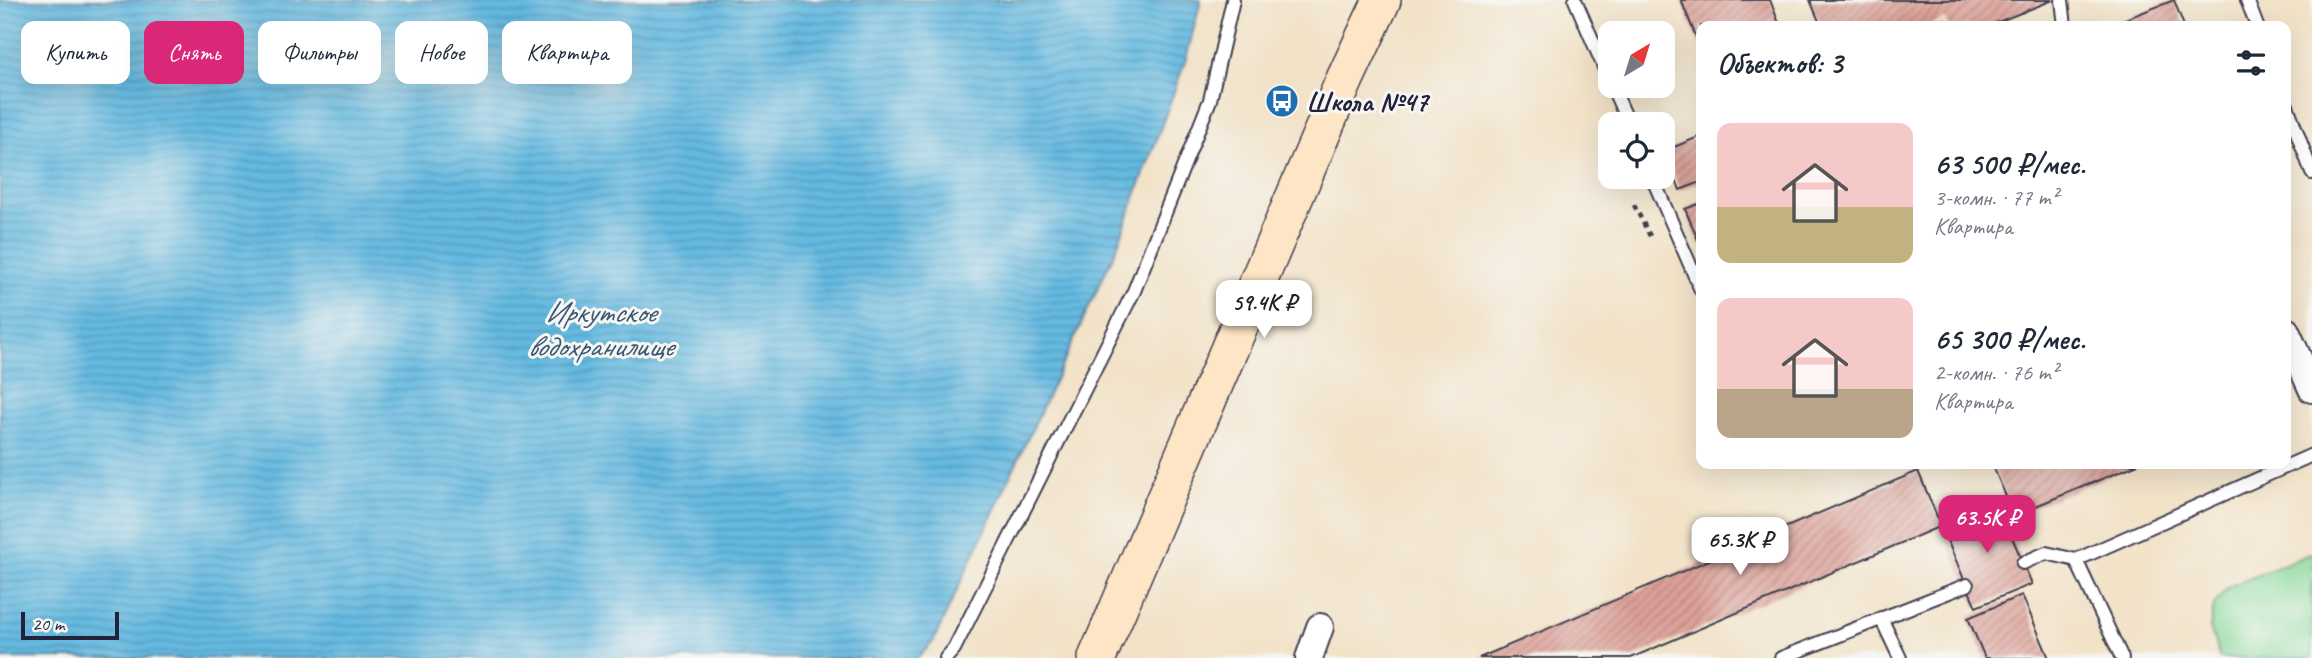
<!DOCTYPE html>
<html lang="ru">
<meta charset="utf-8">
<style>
body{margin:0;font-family:Caveat,sans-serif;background:#f6f6f7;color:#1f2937;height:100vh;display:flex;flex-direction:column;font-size:26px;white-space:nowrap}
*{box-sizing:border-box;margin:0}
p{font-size:23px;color:#747a83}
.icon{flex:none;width:38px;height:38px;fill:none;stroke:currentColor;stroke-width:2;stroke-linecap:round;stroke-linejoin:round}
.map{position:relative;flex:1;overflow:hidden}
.panel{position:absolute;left:1696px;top:21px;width:595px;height:448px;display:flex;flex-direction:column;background:#fff;border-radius:14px;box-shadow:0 7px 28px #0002}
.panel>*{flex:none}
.hud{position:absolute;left:21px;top:21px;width:665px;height:63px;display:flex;gap:14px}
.needle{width:46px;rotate:38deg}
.fabs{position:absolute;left:1598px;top:21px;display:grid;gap:14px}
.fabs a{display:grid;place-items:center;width:77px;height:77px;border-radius:14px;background:#fff;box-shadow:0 7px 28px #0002;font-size:35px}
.scale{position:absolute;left:21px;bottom:18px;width:98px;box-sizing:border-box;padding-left:7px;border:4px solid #22223b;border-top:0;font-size:19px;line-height:24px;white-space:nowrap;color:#22223b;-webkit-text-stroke:5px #f6f6f2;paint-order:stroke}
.price{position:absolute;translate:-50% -60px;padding:0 16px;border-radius:14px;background:#fff;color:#222;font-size:23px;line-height:46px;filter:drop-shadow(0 2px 4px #0008)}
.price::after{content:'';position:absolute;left:50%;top:42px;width:21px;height:16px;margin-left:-10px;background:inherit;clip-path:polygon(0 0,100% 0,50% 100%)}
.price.current{background:#db2777;color:#fff}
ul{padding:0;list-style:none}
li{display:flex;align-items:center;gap:21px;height:175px;padding:0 21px}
li span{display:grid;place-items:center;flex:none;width:196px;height:140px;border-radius:14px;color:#555}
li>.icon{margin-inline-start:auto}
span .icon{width:84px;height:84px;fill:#fffc;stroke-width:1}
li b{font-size:30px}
h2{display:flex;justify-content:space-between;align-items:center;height:84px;padding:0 21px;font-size:30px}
.tag{padding:0 24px;border-radius:14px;background:#fff;box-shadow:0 7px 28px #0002;font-size:24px;line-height:63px}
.tag.current{background:#db2777;color:#fff}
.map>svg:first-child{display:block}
</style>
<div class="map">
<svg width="2312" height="658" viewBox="0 0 2312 658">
<defs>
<pattern id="water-rules" width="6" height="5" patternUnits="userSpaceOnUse" patternTransform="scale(1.75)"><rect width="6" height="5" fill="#65bae1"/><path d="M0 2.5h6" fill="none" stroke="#5397b8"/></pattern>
<pattern id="building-hatch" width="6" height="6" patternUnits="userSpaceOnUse" patternTransform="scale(1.75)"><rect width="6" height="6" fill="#dda198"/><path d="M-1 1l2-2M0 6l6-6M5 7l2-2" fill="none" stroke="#b3837d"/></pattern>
</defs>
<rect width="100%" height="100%" fill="#f6f6f2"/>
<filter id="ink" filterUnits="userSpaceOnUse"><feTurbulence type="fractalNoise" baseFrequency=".0143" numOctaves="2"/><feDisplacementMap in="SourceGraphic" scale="14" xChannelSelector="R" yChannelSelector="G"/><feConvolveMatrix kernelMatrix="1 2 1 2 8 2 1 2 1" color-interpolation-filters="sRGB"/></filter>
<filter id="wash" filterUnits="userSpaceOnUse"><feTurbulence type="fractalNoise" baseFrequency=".00686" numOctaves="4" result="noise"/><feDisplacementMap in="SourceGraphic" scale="28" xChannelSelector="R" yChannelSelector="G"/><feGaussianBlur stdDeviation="1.57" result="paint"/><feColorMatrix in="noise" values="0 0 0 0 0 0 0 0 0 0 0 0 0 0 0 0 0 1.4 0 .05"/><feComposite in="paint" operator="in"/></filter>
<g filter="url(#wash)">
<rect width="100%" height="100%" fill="#f2e2c8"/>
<path fill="#86d99a" stroke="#547e6a" stroke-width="2" d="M2312 553V658H2220L2210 628 2214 606 2228 587Z"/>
<path fill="url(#water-rules)" stroke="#446e8e" stroke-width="2" d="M0 0H1201L1186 59 1117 247 933 642 918 658H0Z"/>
<g id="blocks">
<g fill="url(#building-hatch)">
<path d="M1681 0H1770L1780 26H1701V49Z"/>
<path d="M1810 0H2053L1988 26H1948L1945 19 1926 26H1821Z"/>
<path d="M2174 0 2184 26H2122L2120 21Z"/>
<path d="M1701 136V182L1680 190 1664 151Z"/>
<path d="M1701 203V247L1685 209Z"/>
<path d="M1992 464H2138L2014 515Z"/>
<path d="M1918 471 1941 526 1631 658H1479Z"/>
<path d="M1997 502 2032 584 1976 607 1941 526Z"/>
<path d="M2022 595 2049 658H1985L1968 618Z"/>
</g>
</g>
</g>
<g filter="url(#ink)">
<use href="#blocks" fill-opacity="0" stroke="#413f50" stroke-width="2"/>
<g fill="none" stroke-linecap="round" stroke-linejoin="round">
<defs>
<g id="lane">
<path d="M1575 0 1610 81"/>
<path d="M2062 0 2065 26"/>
<path d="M2247 0 2257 26"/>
<path d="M1612 86 1629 124"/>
<path d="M2286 103 2312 173"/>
<path d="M1652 177 1701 290"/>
<path d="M2076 560 2122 658"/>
<path d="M2023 563 2046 553 2076 560 2312 455"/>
<path d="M1881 618 1900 658"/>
<path d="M946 658 954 649 1134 291 1210 100 1233 0"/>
<path d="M1781 658 1967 585"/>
</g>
<g id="street">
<path d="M2286 331 2312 389"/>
<path d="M1309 658 1320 627"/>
</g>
<path id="secondary" d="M1097 658 1345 79 1382 0"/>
</defs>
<use href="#lane" stroke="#413f50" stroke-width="16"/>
<use href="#street" stroke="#413f50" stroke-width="30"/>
<use href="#secondary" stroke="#413f50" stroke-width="40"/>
<path stroke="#413f50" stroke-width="4.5" stroke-dasharray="5 5" stroke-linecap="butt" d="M1634 205 1652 240"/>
<use href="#lane" stroke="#fff" stroke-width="12"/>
<use href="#street" stroke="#fff" stroke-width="26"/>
<use href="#secondary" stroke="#fde5c5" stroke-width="37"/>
</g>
</g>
<defs>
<symbol id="bus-disc" viewBox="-11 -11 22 22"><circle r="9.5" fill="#1f6fb2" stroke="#f6f6f2"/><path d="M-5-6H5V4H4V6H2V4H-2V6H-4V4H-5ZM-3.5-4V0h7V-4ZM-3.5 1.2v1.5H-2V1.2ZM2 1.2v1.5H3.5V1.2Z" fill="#fff"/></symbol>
</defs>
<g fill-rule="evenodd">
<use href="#bus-disc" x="1263" y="82" width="38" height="38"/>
</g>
<g text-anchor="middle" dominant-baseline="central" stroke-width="6" stroke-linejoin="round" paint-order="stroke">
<g font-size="28" font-weight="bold" fill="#22223b" stroke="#f6f6f2" text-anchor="start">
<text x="1306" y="101">Школа №47</text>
</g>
<g font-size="30" font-style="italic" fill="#395775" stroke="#f6f6f2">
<text x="600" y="312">Иркутское<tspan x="600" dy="34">водохранилище</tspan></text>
</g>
</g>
</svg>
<div class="fabs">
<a><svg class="needle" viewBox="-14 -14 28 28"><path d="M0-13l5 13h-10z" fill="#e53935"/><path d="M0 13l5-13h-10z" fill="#747a83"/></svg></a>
<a><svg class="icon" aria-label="locate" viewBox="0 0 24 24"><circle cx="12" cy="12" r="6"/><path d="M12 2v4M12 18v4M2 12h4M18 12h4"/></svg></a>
</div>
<div class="scale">20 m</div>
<b class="price" style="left:1264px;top:340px">59.4K ₽</b>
<b class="price current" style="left:1987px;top:555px">63.5K ₽</b>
<b class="price" style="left:1740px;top:577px">65.3K ₽</b>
<div class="hud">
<a class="tag">Купить</a>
<a class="tag current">Снять</a>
<a class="tag">Фильтры</a>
<a class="tag">Новое</a>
<a class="tag">Квартира</a>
</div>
<section class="panel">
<h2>Объектов: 3<svg class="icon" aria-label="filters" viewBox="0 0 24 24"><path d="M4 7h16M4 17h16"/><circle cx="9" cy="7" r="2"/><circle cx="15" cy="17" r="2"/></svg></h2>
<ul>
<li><span style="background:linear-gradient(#f6c9c9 60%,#c2b280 0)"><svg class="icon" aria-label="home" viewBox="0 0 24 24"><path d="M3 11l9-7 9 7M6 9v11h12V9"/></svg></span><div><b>63 500 ₽/мес.</b><p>3-комн. · 77 m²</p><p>Квартира</p></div></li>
<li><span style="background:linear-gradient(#f6c9c9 65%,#b9a48a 0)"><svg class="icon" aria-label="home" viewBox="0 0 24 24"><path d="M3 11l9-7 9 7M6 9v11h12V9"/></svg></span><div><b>65 300 ₽/мес.</b><p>2-комн. · 76 m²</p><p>Квартира</p></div></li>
</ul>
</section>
</div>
